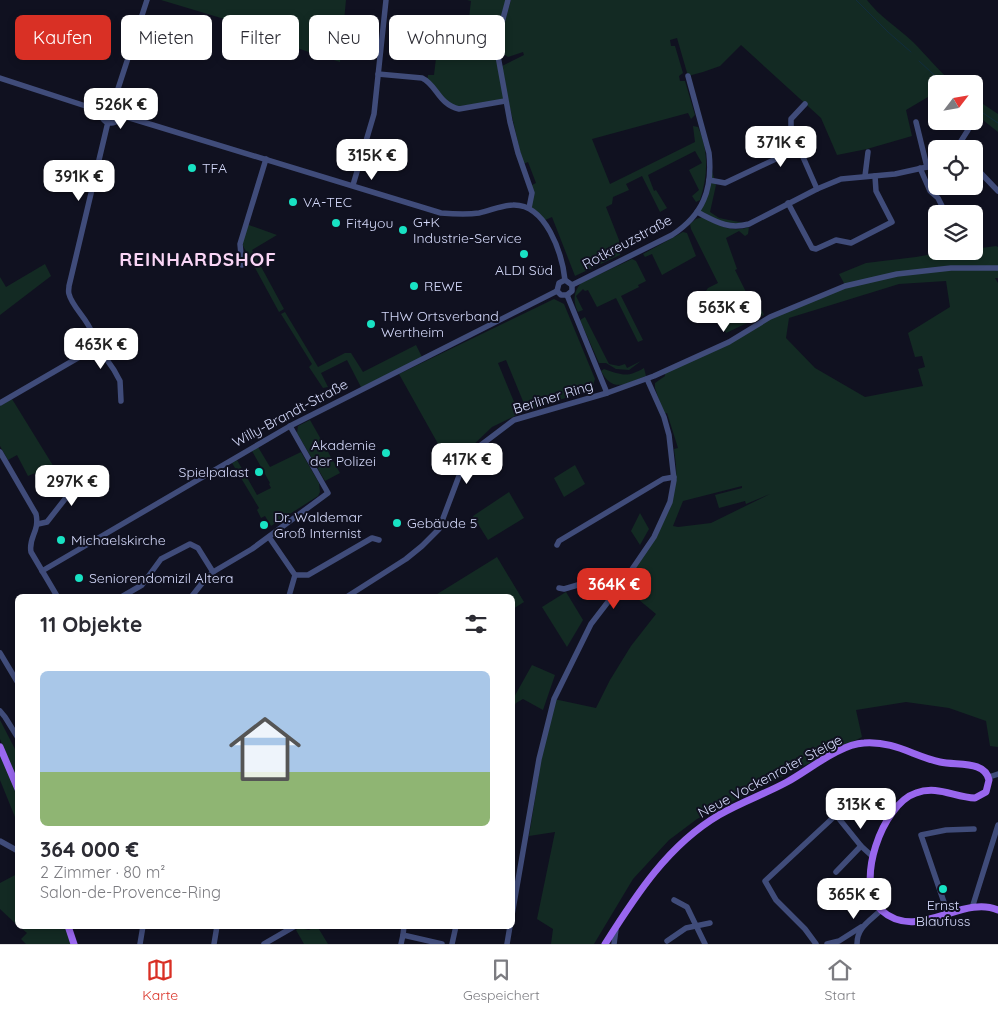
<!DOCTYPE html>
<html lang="de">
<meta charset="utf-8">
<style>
body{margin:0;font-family:Quicksand,sans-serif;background:#f7f7f7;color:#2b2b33;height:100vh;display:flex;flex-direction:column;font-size:19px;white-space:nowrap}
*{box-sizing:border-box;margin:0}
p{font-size:16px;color:#7c7c81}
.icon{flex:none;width:28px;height:28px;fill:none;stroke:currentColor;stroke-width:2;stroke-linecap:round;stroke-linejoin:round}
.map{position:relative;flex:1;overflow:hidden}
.sheet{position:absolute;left:15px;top:594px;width:500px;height:335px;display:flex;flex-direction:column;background:#fff;border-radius:8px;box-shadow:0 2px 8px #0003}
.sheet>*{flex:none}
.guide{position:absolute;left:15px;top:15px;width:500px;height:45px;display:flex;gap:10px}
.needle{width:32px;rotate:59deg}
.controls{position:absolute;left:928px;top:75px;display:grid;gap:10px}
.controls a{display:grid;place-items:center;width:55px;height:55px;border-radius:8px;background:#fff;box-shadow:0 2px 8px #0003;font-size:25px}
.price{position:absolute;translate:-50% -42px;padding:0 11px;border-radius:10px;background:#fff;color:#222;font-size:16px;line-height:32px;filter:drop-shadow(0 1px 2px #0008)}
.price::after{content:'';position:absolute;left:50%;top:30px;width:15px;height:11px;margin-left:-8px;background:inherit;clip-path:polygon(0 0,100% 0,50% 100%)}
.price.selected{background:#d93025;color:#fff}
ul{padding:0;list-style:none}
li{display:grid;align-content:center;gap:10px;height:265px;padding:0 25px}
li+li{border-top:1px solid #e1e1e2}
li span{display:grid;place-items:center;height:155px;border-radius:8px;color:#555}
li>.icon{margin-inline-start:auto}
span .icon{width:90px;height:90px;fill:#fffc;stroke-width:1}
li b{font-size:21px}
h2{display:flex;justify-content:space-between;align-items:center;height:60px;padding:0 25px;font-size:21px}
.tag{padding:0 18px;border-radius:8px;background:#fff;box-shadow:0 2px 8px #0003;font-size:18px;line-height:45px}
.tag.selected{background:#d93025;color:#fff}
.menu{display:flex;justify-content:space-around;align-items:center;height:70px;border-top:1px solid #e1e1e2;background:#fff;font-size:14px;color:#7c7c81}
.menu a{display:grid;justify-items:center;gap:2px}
.menu .selected{color:#d93025}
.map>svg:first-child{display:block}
</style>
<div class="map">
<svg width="998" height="944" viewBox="0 0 998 944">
<rect width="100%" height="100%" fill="#101120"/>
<g fill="#132a23" fill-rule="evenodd">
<path d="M161 0H346L340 62 272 40 274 34Z"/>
<path d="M467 0H508L496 45 505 100 453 107 427 81 428 75H434L439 33 467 35 471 1Z"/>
<path d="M511 0H867C880 17 897 27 913 42 927 56 939 71 954 84H936V104L928 97 906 110 912 136 867 149 837 155 821 118 741 45 720 66 703 72 688 76 677 38 670 40 671 46H675L683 73 679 76 680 81H685L695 115 691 119 688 113 592 139 610 184 695 142 693 126 698 127C709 151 708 176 700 200L696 202 692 196 699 190 689 170 702 163 695 151 648 175 654 191 656 190 667 208 660 212 642 176 626 184 629 190 613 197 612 204 606 207 619 240 620 255 575 276 552 217 543 221 529 208 530 186 536 183 528 162 523 164 501 69 502 66 524 55 523 52 508 57 502 53 498 47Z"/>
<path d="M974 98 998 114V132L974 113Z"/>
<path d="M710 164 716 185 710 212 719 218 749 224 737 227 697 212 705 198Z"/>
<path d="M703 217C718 226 733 233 749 227L748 234 745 236 739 231 726 238 737 269 735 270 746 292H748L750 296H752C755 302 762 308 764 315L726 333 714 309 718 306 711 292 707 294 706 291 708 288 718 283 691 229 690 224 696 219ZM742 298 750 312 735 319 728 306Z"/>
<path d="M246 224 277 235 252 250 284 309 279 312 242 244Z"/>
<path d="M683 232 687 233 696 256 662 275 652 254 645 257 643 254Z"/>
<path d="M996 246 998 247V278H995L998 283V747L990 746 986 721 949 708 906 702 856 710 862 737 697 819 669 840 633 879 594 944H551L553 929 537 919 555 832 529 836 539 774V759L554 699 596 708 610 680 631 646 656 614 621 585C644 552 672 518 676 476 677 468 675 458 674 449L678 448 667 413 664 414 655 388V383L665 376V372L706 354 770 317 845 285 839 274 866 263 916 257 944 252 974 251V249ZM946 281 950 307 908 333 915 357 922 356 925 367 918 369 923 386 865 397 815 368 786 338 789 318 899 284ZM742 486V488L715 495 719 508 745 501 746 504 770 494 711 523 678 527 673 526 683 501Z"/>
<path d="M632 259 636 261 646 281 638 285 639 287 621 296 643 340 638 342 616 298 597 307 588 290 585 291 583 289 576 296 583 310 578 312C573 302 573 292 581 283Z"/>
<path d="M45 264 51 276 0 315V277L6 287Z"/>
<path d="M554 299 564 304 595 379 592 389 527 411 506 360 498 363 519 414 492 427 470 448 456 476 399 374Z"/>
<path d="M285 312 318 367 345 353H351L363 372 416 345 423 359 362 389 347 360 321 373 328 387 323 388 309 367 312 364 281 314Z"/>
<path d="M585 317 609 364 619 366 625 364 627 368 641 361 629 370 616 369 606 363H599L580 320Z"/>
<path d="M644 368 646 376C627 383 613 394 601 371L604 369C622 375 627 378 644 368Z"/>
<path d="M12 399 65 485 67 491 64 497 60 496 52 481 39 488 36 484 39 481 35 473 28 476 17 455 8 460 0 446V406Z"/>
<path d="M310 420 340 473 325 481 297 433 298 426Z"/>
<path d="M258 447 270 467 301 452 319 483 320 492 318 496 271 526 265 516 261 518 257 510 259 508 232 463 237 460 257 495 271 488 269 484 270 483 252 451Z"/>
<path d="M575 465 585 484 564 497 554 478Z"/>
<path d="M509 492 524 518 488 540 473 516Z"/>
<path d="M640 513 649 529 640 545 631 531Z"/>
<path d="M497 557 524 602 513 609 512 596H434Z"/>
<path d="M566 592 583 620 567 647 542 607Z"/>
<path d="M532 665 555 675 543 710 523 699 516 703 513 709V699Z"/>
<path d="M0 720 17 753V784L0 739Z"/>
<path d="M0 747 17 789V822L0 780Z"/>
<path d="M17 874V925L0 909V883Z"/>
<path d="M19 926H68L74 944H26L21 939 27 933Z"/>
<path d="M315 926H317L328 944H304L296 930 299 928 309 930Z"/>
</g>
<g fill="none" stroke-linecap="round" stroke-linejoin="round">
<g stroke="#112d3e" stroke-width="1">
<path d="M856 0 888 32 911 52"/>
<path d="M919 61 944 84"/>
<path d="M974 107 998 123"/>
</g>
<g stroke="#404c7a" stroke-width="5.5">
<path d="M508 0 496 45 510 122 518 153 532 193 529 208"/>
<path d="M378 74 422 78C437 85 438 104 459 109L505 101"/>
<path d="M0 78 101 111"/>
<circle cx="111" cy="113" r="10"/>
<path d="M113 104 147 0"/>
<path d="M120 115 441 213C453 214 466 215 479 213 490 211 501 205 513 205 546 204 562 253 565 280L572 285"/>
<path d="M916 122 927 167"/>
<path d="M799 148 817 189"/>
<path d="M956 149 968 130"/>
<path d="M974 166 998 191"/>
<path d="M920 168 930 191 938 198 946 214"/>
<path d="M865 176 868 152"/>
<path d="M709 180 725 183 799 148 791 126V119L805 104"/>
<path d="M353 185 374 114 386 0"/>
<path d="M788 203 812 248 816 249 836 240 851 243 892 222 876 191 875 176"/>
<path d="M697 212C715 221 728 230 749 224L817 189 841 179 895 174 927 167 936 163"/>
<path d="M242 265 240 244 266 159"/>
<path d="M572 285 672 235C703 215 713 189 709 153L688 76"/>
<path d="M557 291 561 295H567L572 291V285"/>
<path d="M557 291 559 283 565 280"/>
<path d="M567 295 607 393"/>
<path d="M90 349 105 357 114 370 120 381 121 401"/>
<path d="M0 403 88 352C105 331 73 312 69 294 68 291 69 289 69 286L108 122"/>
<path d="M0 452 36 514C40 532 28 537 31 552L57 596"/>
<path d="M38 524 47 522 65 499 105 476"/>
<path d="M269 537 295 575H308L372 538 379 540"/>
<path d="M557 545 559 541 663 479 674 477"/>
<path d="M42 571 290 426 557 291"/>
<path d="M559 588 564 589 588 582 614 593"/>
<path d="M123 596 142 585 161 559 190 544 198 548 213 572"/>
<path d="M192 596 203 582 213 572 252 549 328 493 290 426"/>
<path d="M289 596 295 575"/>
<path d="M348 596 406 559 422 546 439 529 459 476 481 445 514 420 607 393 654 376 729 342 770 317 845 286 897 274 951 268H998"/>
<path d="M0 653 18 683"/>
<path d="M0 711 5 717 18 738"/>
<path d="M989 777 998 774"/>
<path d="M836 815 861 846 872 856"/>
<path d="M0 841 18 851"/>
<path d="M836 872 861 846"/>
<path d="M674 900 687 907 705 944"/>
<path d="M972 908 998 825"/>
<path d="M948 914 921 835 946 830 974 829"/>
<path d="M512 915 539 759 554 699 591 624 624 581 654 537 670 502 674 480 669 435 664 417 647 379"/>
<path d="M403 935 404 926"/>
<path d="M667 941 686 928 710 923"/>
<path d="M140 944 143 926"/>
<path d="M214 944 217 926"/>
<path d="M264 944 295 926"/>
<path d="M401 944 403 935 442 944"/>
<path d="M452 944 456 926"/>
<path d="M507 944 510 926"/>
<path d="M614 944 616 929"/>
<path d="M816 944 805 929 776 900 765 881 836 815 857 791"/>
<path d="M827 944 839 941 861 927"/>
<path d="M857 944C857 927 870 921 881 910"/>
</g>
<g stroke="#9967ee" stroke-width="7">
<path d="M0 747 18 789"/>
<path d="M68 926 74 944"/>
<path d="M605 944C636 895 668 845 719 815 741 802 765 794 787 782 809 770 840 744 864 743 895 741 913 756 940 762 957 766 985 760 989 780L986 792 975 798C954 797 937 785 916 793 882 804 854 885 881 910 917 943 962 894 998 910"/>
</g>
</g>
<g fill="#18e2c3" stroke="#101120" stroke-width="2">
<circle cx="192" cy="168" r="5"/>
<circle cx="293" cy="202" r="5"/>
<circle cx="336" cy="223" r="5"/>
<circle cx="403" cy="230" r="5"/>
<circle cx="524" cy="254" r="5"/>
<circle cx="414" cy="286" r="5"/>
<circle cx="371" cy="324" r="5"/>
<circle cx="386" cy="453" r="5"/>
<circle cx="259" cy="472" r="5"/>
<circle cx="397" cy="523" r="5"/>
<circle cx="264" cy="525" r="5"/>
<circle cx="61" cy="540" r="5"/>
<circle cx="79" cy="578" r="5"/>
<circle cx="943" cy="889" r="5"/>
</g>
<g text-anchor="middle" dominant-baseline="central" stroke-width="4" stroke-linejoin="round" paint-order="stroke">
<g font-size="14" fill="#d4d9fa" stroke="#101120" text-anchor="start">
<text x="202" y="168">TFA</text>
<text x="303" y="202">VA-TEC</text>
<text x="413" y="222">G+K<tspan x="413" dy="16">Industrie-Service</tspan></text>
<text x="346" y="223">Fit4you</text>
<text x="524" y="270" text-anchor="middle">ALDI Süd</text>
<text x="424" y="286">REWE</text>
<text x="381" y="316">THW Ortsverband<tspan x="381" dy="16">Wertheim</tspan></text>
<text x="376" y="445" text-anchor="end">Akademie<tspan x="376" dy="16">der Polizei</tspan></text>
<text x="249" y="472" text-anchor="end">Spielpalast</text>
<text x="274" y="517">Dr. Waldemar<tspan x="274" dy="16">Groß Internist</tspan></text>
<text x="407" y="523">Gebäude 5</text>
<text x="71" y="540">Michaelskirche</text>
<text x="89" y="578">Seniorendomizil Altera</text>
<text x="943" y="905" text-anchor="middle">Ernst<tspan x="943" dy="16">Blaufuss</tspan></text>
</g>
<g font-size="14" fill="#d4d9fa" stroke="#101120">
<text transform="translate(627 242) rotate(-28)">Rotkreuzstraße</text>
<text transform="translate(553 397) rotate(-17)">Berliner Ring</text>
<text transform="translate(290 413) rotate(-28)">Willy-Brandt-Straße</text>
<text transform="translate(770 776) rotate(-28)">Neue Vockenroter Steige</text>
</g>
<g font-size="19" font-weight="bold" letter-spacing="1" fill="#fad6f6" stroke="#101120">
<text x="198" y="259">REINHARDSHOF</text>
</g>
</g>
</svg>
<div class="controls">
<a><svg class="needle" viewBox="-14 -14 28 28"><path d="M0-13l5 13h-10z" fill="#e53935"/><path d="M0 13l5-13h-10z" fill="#7c7c81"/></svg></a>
<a><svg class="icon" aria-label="locate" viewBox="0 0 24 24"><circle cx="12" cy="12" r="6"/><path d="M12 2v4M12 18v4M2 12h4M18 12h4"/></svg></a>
<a><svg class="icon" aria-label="layers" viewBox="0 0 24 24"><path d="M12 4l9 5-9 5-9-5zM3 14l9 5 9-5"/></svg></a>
</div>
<b class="price" style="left:121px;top:130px">526K €</b>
<b class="price" style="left:781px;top:168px">371K €</b>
<b class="price" style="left:372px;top:181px">315K €</b>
<b class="price" style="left:79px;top:202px">391K €</b>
<b class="price" style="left:724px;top:333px">563K €</b>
<b class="price" style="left:101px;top:370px">463K €</b>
<b class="price" style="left:467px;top:485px">417K €</b>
<b class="price" style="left:72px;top:507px">297K €</b>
<b class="price selected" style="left:614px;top:610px">364K €</b>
<b class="price" style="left:861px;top:830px">313K €</b>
<b class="price" style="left:854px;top:920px">365K €</b>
<div class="guide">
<a class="tag selected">Kaufen</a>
<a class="tag">Mieten</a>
<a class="tag">Filter</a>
<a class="tag">Neu</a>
<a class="tag">Wohnung</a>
</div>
<section class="sheet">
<h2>11 Objekte<svg class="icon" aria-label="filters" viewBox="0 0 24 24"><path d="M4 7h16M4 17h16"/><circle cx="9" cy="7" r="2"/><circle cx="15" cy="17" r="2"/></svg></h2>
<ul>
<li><span style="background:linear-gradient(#a9c7e8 65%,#8fb573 0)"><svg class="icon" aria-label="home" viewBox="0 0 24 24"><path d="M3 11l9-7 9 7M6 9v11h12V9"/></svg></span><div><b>364 000 €</b><p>2 Zimmer · 80 m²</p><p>Salon-de-Provence-Ring</p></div></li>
</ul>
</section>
</div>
<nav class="menu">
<a class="selected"><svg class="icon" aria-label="map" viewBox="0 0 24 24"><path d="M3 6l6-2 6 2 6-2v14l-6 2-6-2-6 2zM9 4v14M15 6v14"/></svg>Karte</a>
<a><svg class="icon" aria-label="saved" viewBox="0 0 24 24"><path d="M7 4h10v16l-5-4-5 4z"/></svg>Gespeichert</a>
<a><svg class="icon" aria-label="home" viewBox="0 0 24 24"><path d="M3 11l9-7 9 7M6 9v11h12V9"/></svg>Start</a>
</nav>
